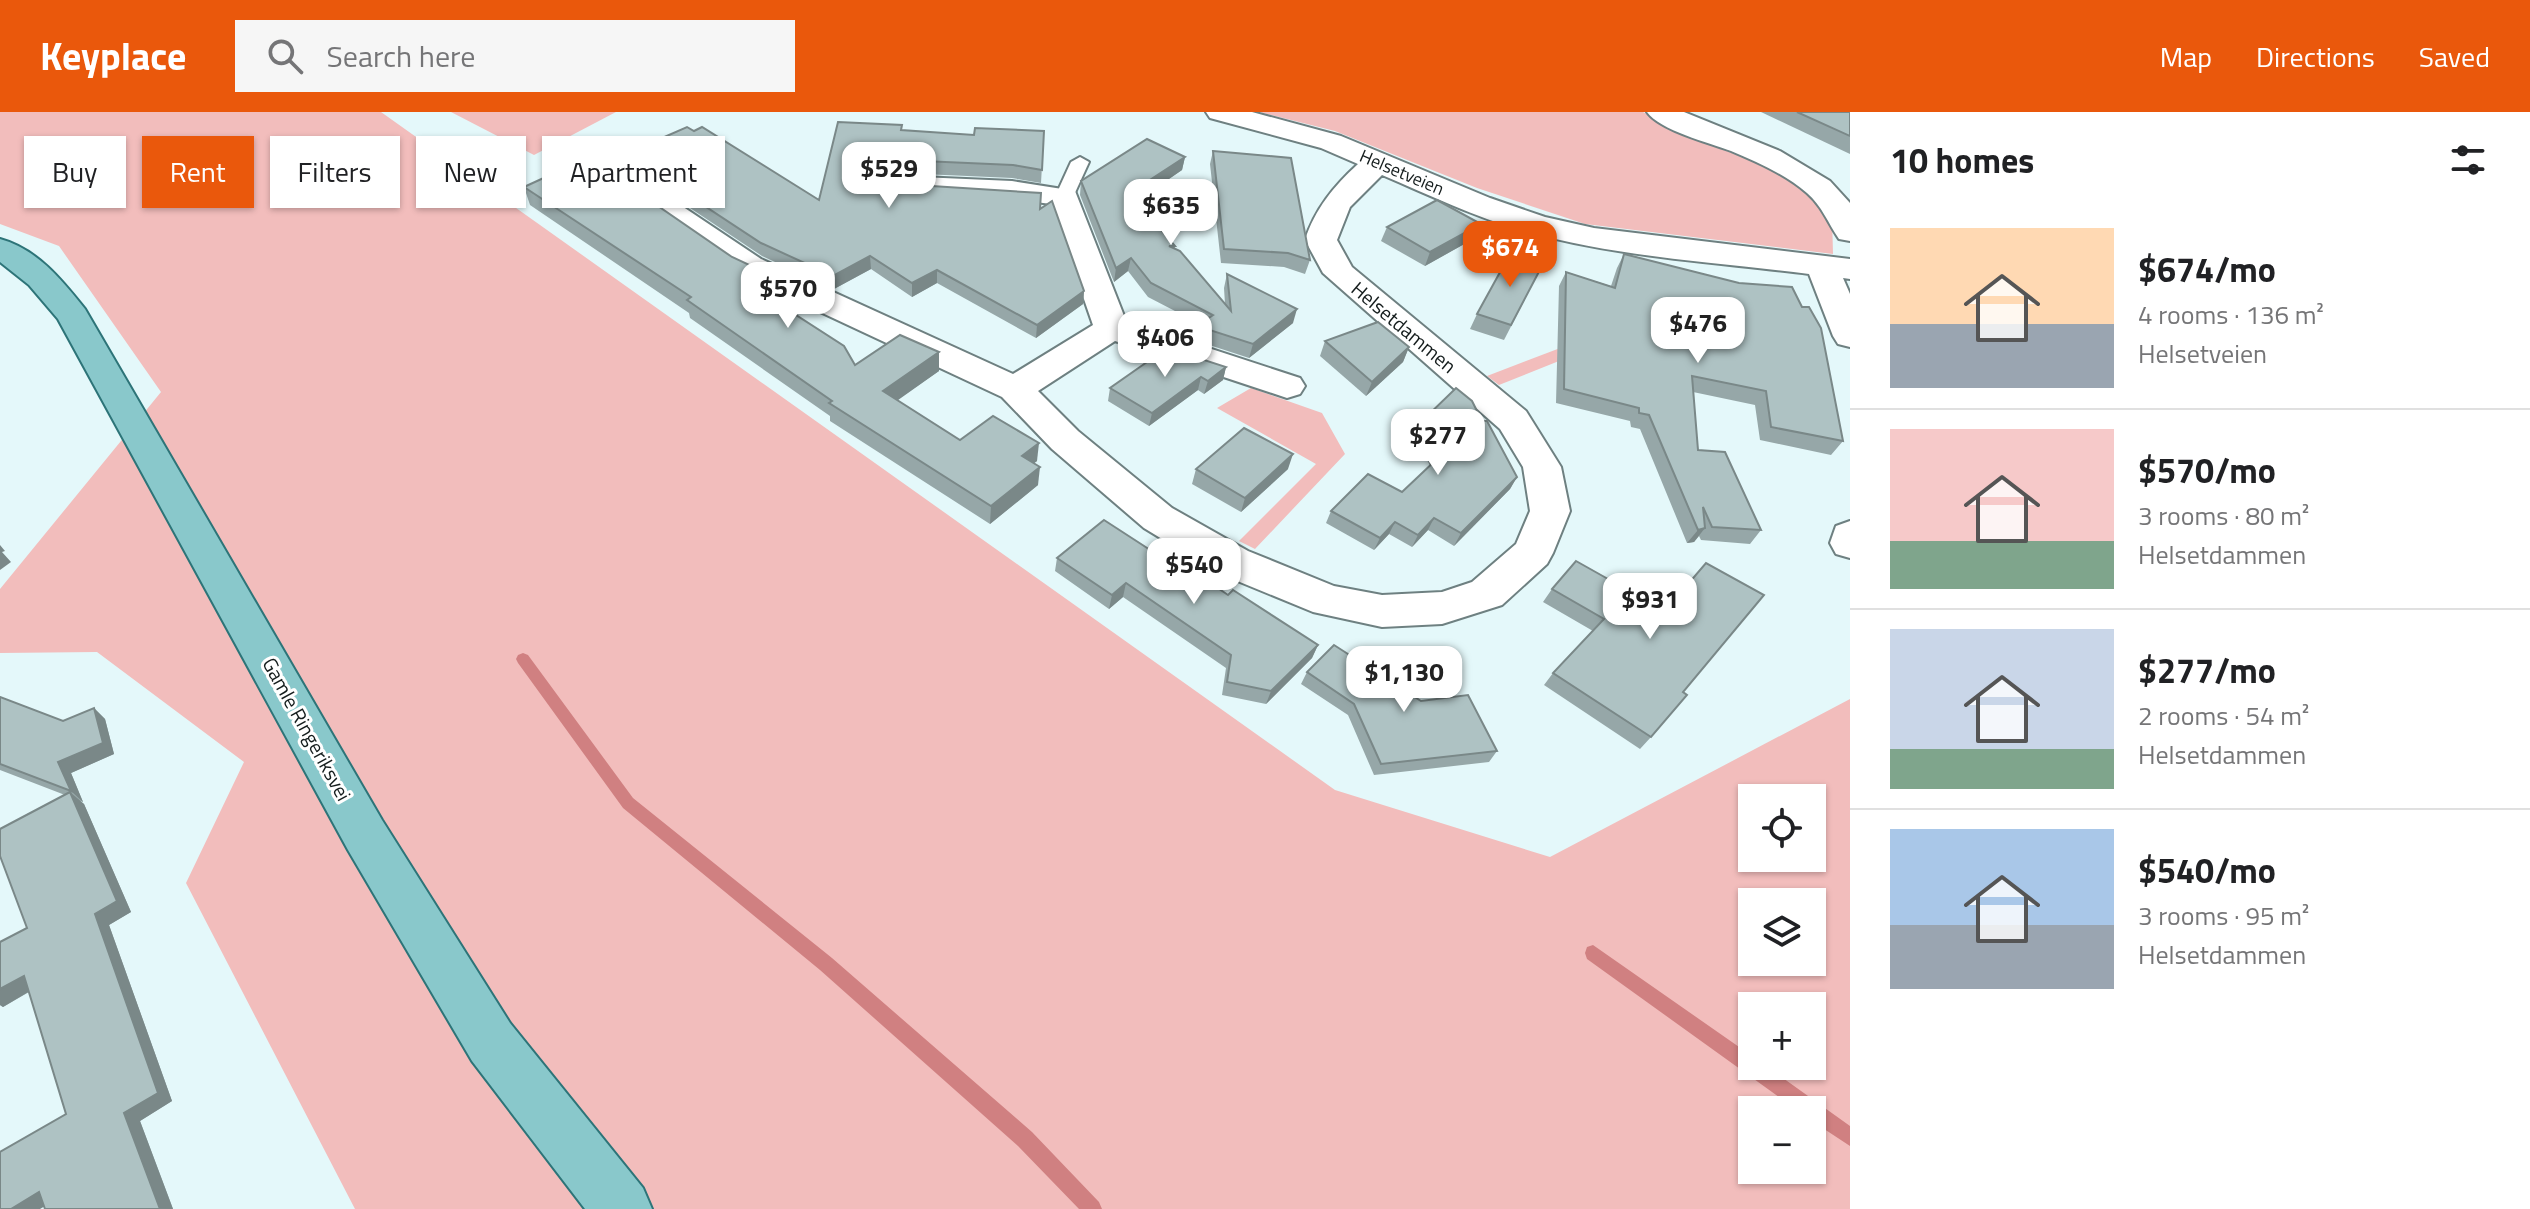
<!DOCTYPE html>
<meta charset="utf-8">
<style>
body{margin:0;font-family:"Titillium Web",sans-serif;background:#f6f6f6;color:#202124;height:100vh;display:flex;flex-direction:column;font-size:30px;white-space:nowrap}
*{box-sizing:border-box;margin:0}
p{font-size:26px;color:#757577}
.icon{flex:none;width:44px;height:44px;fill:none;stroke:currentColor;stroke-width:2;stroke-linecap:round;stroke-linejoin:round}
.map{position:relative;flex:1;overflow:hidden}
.details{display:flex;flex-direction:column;background:#fff;width:680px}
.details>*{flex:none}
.hud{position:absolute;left:24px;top:24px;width:760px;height:72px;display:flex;gap:16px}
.fabs{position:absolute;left:1738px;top:672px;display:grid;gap:16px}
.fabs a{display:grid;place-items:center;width:88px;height:88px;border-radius:0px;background:#fff;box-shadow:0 2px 6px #0004;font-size:40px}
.price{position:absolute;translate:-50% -68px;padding:0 18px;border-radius:16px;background:#fff;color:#222;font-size:26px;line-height:52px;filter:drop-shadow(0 2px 4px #0008)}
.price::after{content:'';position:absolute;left:50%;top:48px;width:24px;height:18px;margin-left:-12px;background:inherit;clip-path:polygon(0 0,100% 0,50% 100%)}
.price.current{background:#ea580c;color:#fff}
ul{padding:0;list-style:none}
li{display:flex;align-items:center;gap:24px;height:200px;padding:0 40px}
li+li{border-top:2px solid #e0e0e0}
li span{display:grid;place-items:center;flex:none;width:224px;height:160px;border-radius:0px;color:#555}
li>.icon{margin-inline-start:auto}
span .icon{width:96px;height:96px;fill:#fffc;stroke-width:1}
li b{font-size:34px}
h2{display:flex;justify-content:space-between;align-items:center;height:96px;padding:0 40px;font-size:34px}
.pill{padding:0 28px;border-radius:0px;background:#fff;box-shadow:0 2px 6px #0004;font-size:28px;line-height:72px}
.pill.current{background:#ea580c;color:#fff}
header{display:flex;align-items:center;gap:48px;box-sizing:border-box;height:112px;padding:0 40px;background:#ea580c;color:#fff}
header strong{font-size:38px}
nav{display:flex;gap:44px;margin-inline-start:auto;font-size:28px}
.search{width:560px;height:72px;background:#f6f6f6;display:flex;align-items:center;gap:20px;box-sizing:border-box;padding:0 28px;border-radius:0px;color:#757577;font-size:30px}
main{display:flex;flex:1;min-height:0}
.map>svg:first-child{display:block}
</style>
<header>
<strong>Keyplace</strong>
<div class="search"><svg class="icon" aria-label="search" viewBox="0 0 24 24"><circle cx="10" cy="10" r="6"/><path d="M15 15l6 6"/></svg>Search here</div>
<nav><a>Map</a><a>Directions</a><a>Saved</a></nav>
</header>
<main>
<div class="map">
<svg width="1850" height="1097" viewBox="0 0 1850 1097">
<rect width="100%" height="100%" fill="#e4f8fa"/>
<g fill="#f2bdbc" fill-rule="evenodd">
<path d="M0 0H381L1335 678 1550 745 1850 587V1097H355L186 771 244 650 97 540 0 541V477L161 280 59 134 0 112ZM1752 686H1812V746H1752ZM1752 790H1812V850H1752ZM1752 894H1812V954H1752ZM1752 998H1812V1058H1752Z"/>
<path d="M451 0H616L534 43Z"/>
<path d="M1259 0H1643L1704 30 1787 63 1832 103 1833 142 1585 112 1477 76 1335 19Z"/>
<path d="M1576 230 1584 239 1499 273 1487 264Z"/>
<path d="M1251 276 1322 301 1345 342 1255 437 1239 429 1316 352 1217 296Z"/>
</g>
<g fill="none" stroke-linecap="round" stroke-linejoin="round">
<g fill="#d08081" fill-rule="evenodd">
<path d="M523 541 528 543 633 686 832 846 1032 1020 1099 1090 1102 1097H1079L1018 1034 820 858 623 696 518 551 516 547 518 543Z"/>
<path d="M1593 833 1752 944V954H1766L1850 1014V1034L1812 1009V998H1797L1587 847 1585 841 1587 835Z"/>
</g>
<defs>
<path id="service" d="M1080 45 1089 50 1073 85 1064 90 1058 89 1055 85 1071 50Z"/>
<g id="minor">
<path d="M1206 0H1252L1341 24 1490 86 1545 105 1594 116 1850 147V167L1843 166 1850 182V235L1838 232 1833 224 1809 162C1714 150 1616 145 1524 119 1475 105 1429 83 1382 63L1350 95 1337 128 1352 155 1526 299 1561 355 1570 399 1553 441 1547 452 1502 493 1442 512 1382 515 1313 500 1218 461 1144 416 1052 337 1002 285 737 161 606 70 602 64 606 58 617 55 628 58 761 147 1013 262 1093 213 1051 92 1012 87 920 83 909 80 905 74 909 68 920 65 1012 69 1075 79 1126 209 1300 266 1305 274 1300 282 1287 286 1115 229 1038 279 1078 319 1172 396 1248 439 1334 474 1382 483 1442 480 1472 470 1516 432 1530 399 1523 355 1500 317 1323 161 1305 128C1315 97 1334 74 1358 52L1321 36 1210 6Z"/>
<path d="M1647 0H1684L1780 39 1830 69 1850 91V129L1839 127C1828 111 1822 94 1807 81 1785 62 1757 50 1731 39 1710 31 1659 18 1647 0Z"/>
<path d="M1850 409V446L1836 442 1830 431 1836 414Z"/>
</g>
<path id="primary" d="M0 127C37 137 62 168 85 197L382 708 510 911 643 1076 652 1097H585L472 949 348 738 58 207 29 173 0 150Z"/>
</defs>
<use href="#service" stroke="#6e8081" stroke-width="4"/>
<use href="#minor" stroke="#6e8081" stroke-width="4"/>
<use href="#primary" stroke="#2d7478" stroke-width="4"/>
<use href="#service" fill="#fff" fill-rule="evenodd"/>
<use href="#minor" fill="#fff" fill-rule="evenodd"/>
<use href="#primary" fill="#89c8cb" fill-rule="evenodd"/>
</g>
<g fill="#96a7a8">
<path d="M1761 0H1850V42Z"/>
<path d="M902 13V18L974 23 1044 19 1041 71 1012 66 900 61 886 67 888 69 900 72 1084 179 1083 192 1036 226 937 171 912 185 871 157 834 177 762 144 630 56 615 52 612 40 646 33 819 88Z"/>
<path d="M1213 39 1310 148 1305 162 1284 155 1221 151 1210 52Z"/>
<path d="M598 41 601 55 732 145 801 177 802 195 792 201 855 253 939 240V259L897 288 960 328 1037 349 1034 351 1038 373 990 412 830 309V304L690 206 689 201 530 93 524 75Z"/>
<path d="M1185 45 1182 58 1137 89 1175 134V137L1225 192 1224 176 1227 162 1293 211 1249 246 1194 228 1197 214 1200 212 1148 185 1128 159 1114 170 1080 83 1081 69Z"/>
<path d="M1387 115 1475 126 1425 154 1381 129Z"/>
<path d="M1624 142 1843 329 1831 343 1760 328 1755 293 1693 280 1698 338 1761 418 1750 432 1701 428 1699 424 1694 430 1687 431 1640 317 1631 315 1630 309 1556 291 1559 174 1566 160 1611 174 1617 156Z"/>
<path d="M1543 152 1504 228 1470 217 1477 202Z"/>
<path d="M1325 229 1409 235 1403 250 1366 284 1320 244Z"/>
<path d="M1226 255 1223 268 1204 282 1198 278 1149 314 1108 289 1110 276Z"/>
<path d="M1482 309 1517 365 1510 377 1454 434 1428 418 1412 435 1389 422 1374 438 1326 411 1331 399 1402 380 1430 354 1416 322 1421 310Z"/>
<path d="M1196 357H1288L1241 400 1192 372Z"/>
<path d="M1057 446 1195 467 1228 483 1318 533 1312 546 1266 592 1222 583 1226 556 1123 485 1109 497 1055 459Z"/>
<path d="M1576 449 1683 580 1651 625 1640 637 1544 573 1553 561 1593 519 1543 490 1552 477Z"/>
<path d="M1307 560 1497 639 1489 650 1374 663 1348 603 1301 572Z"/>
<path d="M0 585 63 609 94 596 105 607 114 642 71 661 83 690 80 689 84 692 131 800 109 813 172 989 140 1009 173 1097H45L66 1002 29 880 3 895 0 893V830L27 816 65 683 0 658Z"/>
</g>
<g fill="#7a8888">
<path d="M598 41 602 59 595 48Z"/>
<path d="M1185 45 1182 58 1128 95 1130 81Z"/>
<path d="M900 48V61L886 65 882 75V62L886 52Z"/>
<path d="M1481 112 1475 126 1425 154 1430 140Z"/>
<path d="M870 144 871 157 834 177 833 164Z"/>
<path d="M1131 146 1128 159 1114 170 1116 156Z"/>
<path d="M937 158V171L912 185V171Z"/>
<path d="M801 177 802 195 778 209 776 190Z"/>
<path d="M1084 179 1083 192 1036 226 1037 213Z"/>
<path d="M1297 197 1293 211 1249 246 1253 232Z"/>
<path d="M1409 235 1403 250 1366 284 1372 270Z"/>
<path d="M939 240V259L884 298 883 279Z"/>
<path d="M1226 255 1223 268 1204 282 1208 269Z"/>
<path d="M1201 265 1198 278 1149 314 1152 301Z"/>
<path d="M1039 331 1037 349 1020 362 1022 344Z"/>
<path d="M1293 342 1288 357 1241 400 1245 386Z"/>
<path d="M1040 355 1038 373 990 412 991 394Z"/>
<path d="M1517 365 1510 377 1454 434 1461 421Z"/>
<path d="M1434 406 1428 418 1412 435 1418 423Z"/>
<path d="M1395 410 1389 422 1374 438 1380 426Z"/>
<path d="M1705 416 1694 430 1687 431 1698 418Z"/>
<path d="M0 433 5 439 2 440 11 450 0 458Z"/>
<path d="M1126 471 1123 485 1109 497 1112 483Z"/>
<path d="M1318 533 1312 546 1266 592 1271 579Z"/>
<path d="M94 596 105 607 114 642 71 661 83 690 71 679 58 650Z"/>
<path d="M70 680 84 692 131 800 109 813 172 989 140 1009 173 1097H160L124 1001 95 802Z"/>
<path d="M24 864 40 873 3 895 0 893V877Z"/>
<path d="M39 1080 57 1087 40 1097H11Z"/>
</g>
<g fill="#aec2c3" stroke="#7a8888" stroke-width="2">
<path d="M1797 0H1850V24Z"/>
<path d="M838 10 902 13 901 18 974 23 975 16 1044 19 1042 58 1013 53 900 48 886 52 882 62 888 69 900 72 1041 81 1040 97 1052 89 1084 179 1037 213 937 158 912 171 870 144 833 164 761 131 627 43 612 40 638 27 646 33 687 15 694 19 702 15 819 88Z"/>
<path d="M1147 27 1185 45 1130 81 1175 134H1169L1180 139 1231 199 1227 162 1297 197 1253 232 1197 214 1213 203 1151 171 1131 146 1116 156 1081 69Z"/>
<path d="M1213 39 1291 46 1310 148 1288 141 1224 137Z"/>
<path d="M598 41 595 48 600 54 732 145 801 177 776 190 844 234 855 253 900 223 939 240 883 279 960 328 993 304 1039 331 1022 344 1040 355 991 394 829 291 832 289 687 188 691 185 524 75Z"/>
<path d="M1437 88 1481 112 1430 140 1387 115Z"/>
<path d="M1510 142 1543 152 1511 213 1477 202Z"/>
<path d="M1624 142 1739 171 1792 175 1802 195H1809L1821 216 1843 329 1771 315 1766 279 1692 264 1698 338 1725 340 1761 418 1712 415 1703 395 1705 416 1698 418 1649 303 1639 301V296L1564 277 1566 160 1615 176Z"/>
<path d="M1378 210 1409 235 1372 270 1325 229Z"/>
<path d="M1167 236 1226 255 1208 269 1201 265 1152 301 1110 276Z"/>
<path d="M1456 276 1472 289 1482 309H1487L1517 365 1461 421 1434 406 1418 423 1395 410 1380 426 1331 399 1368 362 1402 380 1438 346 1421 310Z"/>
<path d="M1244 316 1293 342 1245 386 1196 357Z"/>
<path d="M1104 408 1195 467 1199 463 1228 483 1233 478 1318 533 1271 579 1227 570 1231 543 1126 471 1112 483 1057 446Z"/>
<path d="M1576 449 1665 499 1706 451 1764 483 1683 580 1687 583 1651 625 1553 561 1604 507 1552 477Z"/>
<path d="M1334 533 1421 589 1468 583 1497 639 1381 652 1354 592 1307 560Z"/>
<path d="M0 585 63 609 94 596 103 631 58 650 71 679 0 652Z"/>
<path d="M70 680 117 789 95 802 158 981 124 1001 160 1097H45L39 1080 11 1097H0V1040L66 1002 24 864 0 877V830L27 816 0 744V717Z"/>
</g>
<g text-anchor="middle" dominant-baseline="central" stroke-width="6" stroke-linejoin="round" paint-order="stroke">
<g font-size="18" fill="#141c1c" stroke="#fff">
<text transform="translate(1402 60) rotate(23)">Helsetveien</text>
</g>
<g font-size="20" fill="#141c1c" stroke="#fff">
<text transform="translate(1404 215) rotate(40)">Helsetdammen</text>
<text transform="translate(307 617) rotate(61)">Gamle Ringeriksvei</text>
</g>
</g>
</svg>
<div class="fabs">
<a><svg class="icon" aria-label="locate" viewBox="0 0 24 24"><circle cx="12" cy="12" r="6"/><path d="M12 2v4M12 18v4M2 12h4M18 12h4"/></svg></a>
<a><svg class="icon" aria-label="layers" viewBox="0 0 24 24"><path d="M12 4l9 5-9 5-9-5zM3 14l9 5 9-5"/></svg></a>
<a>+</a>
<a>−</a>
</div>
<b class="price" style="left:889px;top:98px">$529</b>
<b class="price" style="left:1171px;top:135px">$635</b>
<b class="price current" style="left:1510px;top:177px">$674</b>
<b class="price" style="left:788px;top:218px">$570</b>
<b class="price" style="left:1698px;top:253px">$476</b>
<b class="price" style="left:1165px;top:267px">$406</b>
<b class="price" style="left:1438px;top:365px">$277</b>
<b class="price" style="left:1194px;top:494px">$540</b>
<b class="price" style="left:1650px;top:529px">$931</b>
<b class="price" style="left:1404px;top:602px">$1,130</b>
<div class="hud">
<a class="pill">Buy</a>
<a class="pill current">Rent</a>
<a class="pill">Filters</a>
<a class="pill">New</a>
<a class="pill">Apartment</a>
</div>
</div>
<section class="details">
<h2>10 homes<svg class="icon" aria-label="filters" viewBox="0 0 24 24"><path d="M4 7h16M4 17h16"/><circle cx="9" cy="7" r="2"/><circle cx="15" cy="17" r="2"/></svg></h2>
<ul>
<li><span style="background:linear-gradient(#ffd9b3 60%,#9aa5b1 0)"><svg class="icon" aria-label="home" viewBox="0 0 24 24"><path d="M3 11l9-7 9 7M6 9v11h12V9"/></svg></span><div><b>$674/mo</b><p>4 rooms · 136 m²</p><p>Helsetveien</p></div></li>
<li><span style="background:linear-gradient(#f6c9c9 70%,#7fa58c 0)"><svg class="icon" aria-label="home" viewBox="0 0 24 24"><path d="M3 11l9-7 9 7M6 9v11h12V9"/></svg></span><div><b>$570/mo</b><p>3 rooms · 80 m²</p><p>Helsetdammen</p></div></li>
<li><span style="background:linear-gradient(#c9d6e8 75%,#7fa58c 0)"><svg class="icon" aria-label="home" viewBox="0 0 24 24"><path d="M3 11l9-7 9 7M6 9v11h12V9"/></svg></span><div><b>$277/mo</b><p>2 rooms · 54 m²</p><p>Helsetdammen</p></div></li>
<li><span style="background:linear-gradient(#a9c7e8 60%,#9aa5b1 0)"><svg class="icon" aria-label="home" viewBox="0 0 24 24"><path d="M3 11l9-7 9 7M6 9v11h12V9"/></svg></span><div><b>$540/mo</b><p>3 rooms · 95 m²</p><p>Helsetdammen</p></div></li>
</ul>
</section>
</main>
